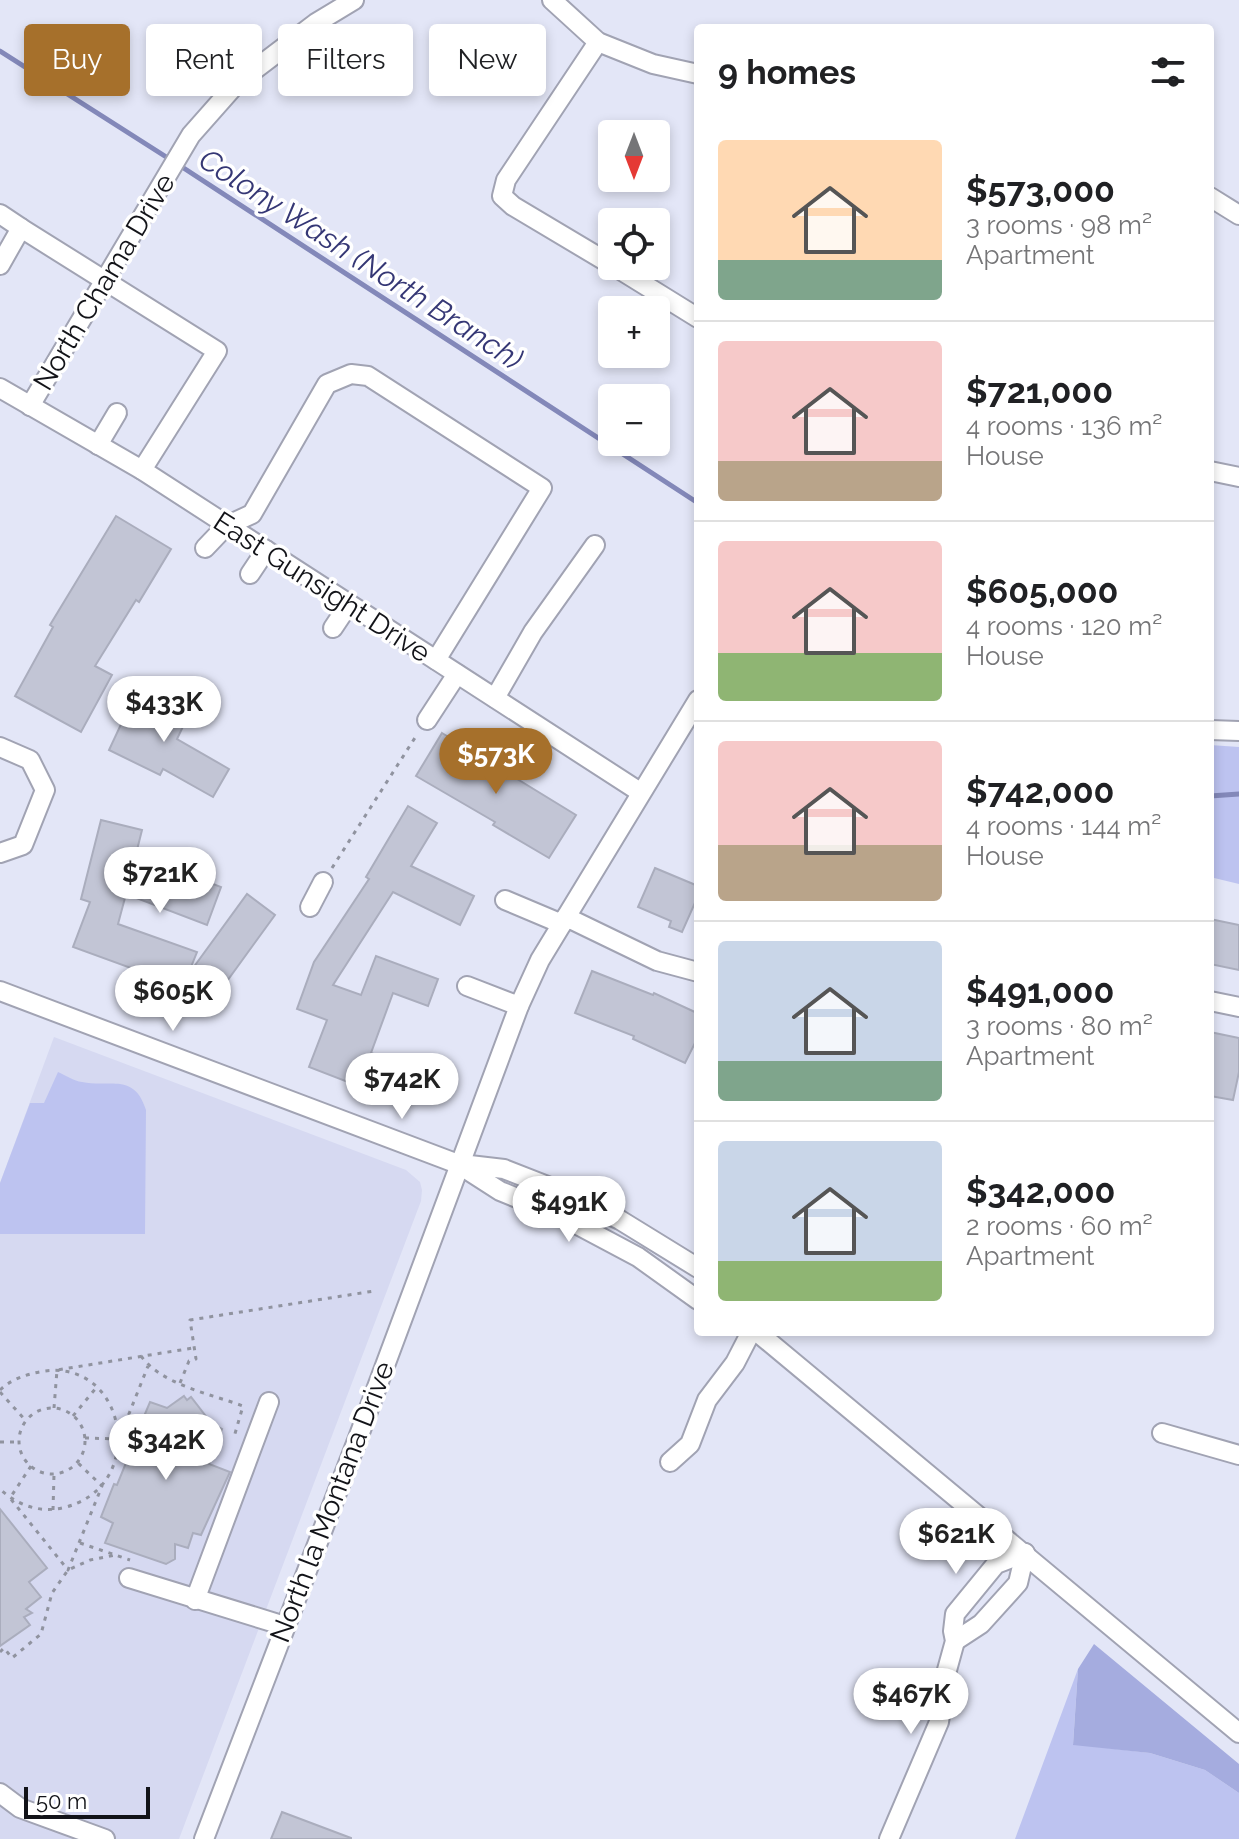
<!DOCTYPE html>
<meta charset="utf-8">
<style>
body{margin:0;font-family:Raleway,sans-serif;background:#f2f2f2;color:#202124;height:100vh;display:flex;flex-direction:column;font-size:30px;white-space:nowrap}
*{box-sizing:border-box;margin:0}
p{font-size:26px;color:#757577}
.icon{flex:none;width:44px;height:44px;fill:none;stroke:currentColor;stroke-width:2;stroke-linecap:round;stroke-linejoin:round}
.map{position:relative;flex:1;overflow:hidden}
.sheet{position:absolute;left:694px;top:24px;width:520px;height:1312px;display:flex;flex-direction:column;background:#fff;border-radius:8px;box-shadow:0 4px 12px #0003}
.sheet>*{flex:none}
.hud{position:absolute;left:24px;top:24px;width:550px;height:72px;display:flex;gap:16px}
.needle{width:52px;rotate:180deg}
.buttons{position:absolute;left:598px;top:120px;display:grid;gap:16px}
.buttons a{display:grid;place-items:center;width:72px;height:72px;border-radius:8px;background:#fff;box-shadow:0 4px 12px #0003;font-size:40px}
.scale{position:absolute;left:24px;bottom:20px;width:126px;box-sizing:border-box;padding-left:8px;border:4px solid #121318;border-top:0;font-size:22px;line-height:28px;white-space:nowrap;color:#121318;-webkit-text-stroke:6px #fff;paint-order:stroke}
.price{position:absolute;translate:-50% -68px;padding:0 18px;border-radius:28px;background:#fff;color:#222;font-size:26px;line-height:52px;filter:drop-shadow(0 2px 4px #0008)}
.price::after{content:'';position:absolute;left:50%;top:48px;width:24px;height:18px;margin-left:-12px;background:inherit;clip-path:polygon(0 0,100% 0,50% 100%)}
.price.on{background:#a6702b;color:#fff}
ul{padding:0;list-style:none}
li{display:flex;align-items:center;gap:24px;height:200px;padding:0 24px}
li+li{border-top:2px solid #e0e0e0}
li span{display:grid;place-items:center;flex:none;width:224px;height:160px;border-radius:8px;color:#555}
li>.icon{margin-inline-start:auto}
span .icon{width:96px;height:96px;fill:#fffc;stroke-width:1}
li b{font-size:34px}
h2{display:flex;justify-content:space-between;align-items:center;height:96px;padding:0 24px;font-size:34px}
.pill{padding:0 28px;border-radius:8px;background:#fff;box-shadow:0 4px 12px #0003;font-size:28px;line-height:72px}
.pill.on{background:#a6702b;color:#fff}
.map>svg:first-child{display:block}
</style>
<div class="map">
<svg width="1239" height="1839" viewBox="0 0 1239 1839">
<rect width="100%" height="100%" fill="#e3e6f7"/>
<path fill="#d6d9f1" d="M54 1037 406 1170 420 1182 422 1190 421 1201 179 1839H0V1183Z"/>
<g fill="#bdc3f0">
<path d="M1210 745 1239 747V884L1210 877Z"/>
<path d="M58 1072C65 1075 74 1081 82 1082 110 1088 134 1072 146 1110L145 1234H0V1183L30 1103H44Z"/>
<path d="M1078 1669 1073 1744 1150 1753 1205 1770 1239 1793V1839H1015Z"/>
</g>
<path fill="#a5acdf" d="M1094 1644 1239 1764V1793L1205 1770 1150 1753 1073 1745 1078 1669Z"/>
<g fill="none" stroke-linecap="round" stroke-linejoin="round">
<g stroke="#8388b9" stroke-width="5">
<path d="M0 51 171 160"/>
<path d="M179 165 698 503"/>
<path d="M1210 796 1239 794"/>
</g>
</g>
<g fill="#c2c5d5" stroke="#aaadbd" stroke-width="2">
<path d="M116 516 171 549 139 602 136 600 95 666 112 675 81 732 15 696 53 627 50 625Z"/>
<path d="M137 690 189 714 177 739 229 769 213 797 163 769 160 775 109 750Z"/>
<path d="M442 733 576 815 549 858 493 825 495 822 416 776Z"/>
<path d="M408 806 437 823 411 866 474 896 460 925 393 892 333 985 361 995 376 956 438 979 428 1006 393 993 371 1053 423 1073 410 1106 309 1067 327 1020 297 1009 314 962 369 879 366 877Z"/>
<path d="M101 820 142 830 136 854 221 887 207 925 126 894 118 924 197 952 191 967 193 968 247 894 275 915 214 999 176 972 172 983 73 947 90 902 81 899Z"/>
<path d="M655 868 698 886V896L682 932 669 927 671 921 638 907Z"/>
<path d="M1210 919 1239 925V970L1210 964Z"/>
<path d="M592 971 653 995 654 993 697 1013V1039L685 1063 633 1039 634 1036 575 1013Z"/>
<path d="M1210 1032 1239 1038V1072L1233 1100 1210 1096Z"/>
<path d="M184 1396 187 1400 191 1397 212 1424 222 1429 209 1464 230 1472 201 1535 193 1533 188 1548 175 1544V1559L166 1564 105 1543 113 1523 101 1517 114 1484 117 1485 128 1458 120 1454 130 1431 137 1433 150 1402 167 1408Z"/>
<path d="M0 1509 47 1568 29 1582 41 1597 26 1609 32 1613 24 1617 30 1625 0 1646Z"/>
<path d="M282 1812 351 1838V1839H271Z"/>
</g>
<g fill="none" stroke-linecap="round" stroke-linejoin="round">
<defs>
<g id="minor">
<path d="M552 0 598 42 653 64 698 74"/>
<path d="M598 42 506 180 502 196 513 206 612 265"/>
<path d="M1210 197 1239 215"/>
<path d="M0 214 21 228"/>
<path d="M0 265 21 228 217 351 142 470"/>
<path d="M614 266 698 318"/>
<path d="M0 388 142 470 640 792"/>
<path d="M30 406 191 135 237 83 316 23 354 0"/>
<path d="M98 445 117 413"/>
<path d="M1210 471 1239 477"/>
<path d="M205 548 226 526 252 514 327 384 351 374 368 376 542 488 436 660"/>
<path d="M250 574 266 550"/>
<path d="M333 628 349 604"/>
<path d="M495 698 533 632 595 545"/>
<path d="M427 720 457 674"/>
<path d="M1210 730 1239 731"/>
<path d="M0 747 30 760 45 790 23 845 0 853"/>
<path d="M505 900 562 924"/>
<path d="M310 907 323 882"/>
<path d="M566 917 657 961 698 972"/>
<path d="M467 986 519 1006"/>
<path d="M0 991 458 1164 500 1191 559 1215 638 1257 698 1300"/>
<path d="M1210 1001 1239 1007"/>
<path d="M461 1164 504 1169 560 1191 620 1220 698 1268"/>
<path d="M757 1332 1239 1733"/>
<path d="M1162 1433 1239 1455"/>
<path d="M670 1462 690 1444 707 1400 735 1363 751 1332"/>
<path d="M129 1578 285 1626"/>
<path d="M195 1600 269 1402"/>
<path d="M955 1641 981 1624 1018 1583 1025 1553"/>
<path d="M0 1793 20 1808 105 1839"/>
<path d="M204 1839 358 1438 519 1006 540 960 698 700"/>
<path d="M889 1839 939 1722 947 1670 955 1641 953 1631 955 1614 996 1564 1025 1553"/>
</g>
</defs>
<use href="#minor" stroke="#a1a3b3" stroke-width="22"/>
<g stroke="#90939f" stroke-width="3" stroke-dasharray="4 6" stroke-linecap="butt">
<path d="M332 868 418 733"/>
<path d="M141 1356C162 1385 211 1394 243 1406L234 1437"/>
<path d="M180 1383 189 1361 196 1359 190 1320 374 1291"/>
<path d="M0 1390C13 1378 27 1374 45 1371 128 1360 149 1489 62 1508 39 1513 17 1505 0 1489"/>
<path d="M0 1392 26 1421"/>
<path d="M54 1408 57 1370 193 1348"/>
<circle cx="52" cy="1441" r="33"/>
<path d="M73 1416 96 1388"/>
<path d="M85 1438 119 1439 148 1366"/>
<path d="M0 1442H19"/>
<path d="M31 1466 10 1498 68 1570 102 1486 77 1462"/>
<path d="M53 1510 54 1474"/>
<path d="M80 1543 130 1560"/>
<path d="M0 1652 4 1648 12 1658 41 1634 52 1593 68 1570 90 1560 116 1555"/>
</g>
<use href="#minor" stroke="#fff" stroke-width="18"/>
</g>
<g text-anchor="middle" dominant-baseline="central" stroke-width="7" stroke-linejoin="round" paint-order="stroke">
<g font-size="28" fill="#121318" stroke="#fff">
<text transform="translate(104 282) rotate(-59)">North Chama Drive</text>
<text transform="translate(322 587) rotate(33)">East Gunsight Drive</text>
<text transform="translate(332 1502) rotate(-69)">North la Montana Drive</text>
</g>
<g font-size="30" font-style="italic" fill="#353775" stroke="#fff">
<text transform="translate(361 259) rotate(33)">Colony Wash (North Branch)</text>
</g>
</g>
</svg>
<div class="buttons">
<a><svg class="needle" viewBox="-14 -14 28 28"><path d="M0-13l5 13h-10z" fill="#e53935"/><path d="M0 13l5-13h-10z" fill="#757577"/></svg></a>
<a><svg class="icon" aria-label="locate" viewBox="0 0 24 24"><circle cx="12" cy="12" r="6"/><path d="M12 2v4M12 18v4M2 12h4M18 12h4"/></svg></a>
<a>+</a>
<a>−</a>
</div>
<div class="scale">50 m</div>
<b class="price" style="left:164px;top:744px">$433K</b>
<b class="price on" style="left:496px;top:796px">$573K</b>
<b class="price" style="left:160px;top:915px">$721K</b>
<b class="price" style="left:173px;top:1033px">$605K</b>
<b class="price" style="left:402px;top:1121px">$742K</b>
<b class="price" style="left:569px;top:1244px">$491K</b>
<b class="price" style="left:166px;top:1482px">$342K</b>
<b class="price" style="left:956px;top:1576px">$621K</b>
<b class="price" style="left:911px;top:1736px">$467K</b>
<div class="hud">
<a class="pill on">Buy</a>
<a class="pill">Rent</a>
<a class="pill">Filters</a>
<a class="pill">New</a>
</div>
<section class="sheet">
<h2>9 homes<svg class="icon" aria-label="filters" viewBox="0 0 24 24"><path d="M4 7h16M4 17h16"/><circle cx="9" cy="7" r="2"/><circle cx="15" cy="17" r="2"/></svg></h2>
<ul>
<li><span style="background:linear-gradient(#ffd9b3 75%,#7fa58c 0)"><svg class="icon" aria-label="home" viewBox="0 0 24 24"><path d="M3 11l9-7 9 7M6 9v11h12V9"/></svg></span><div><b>$573,000</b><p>3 rooms · 98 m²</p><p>Apartment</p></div></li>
<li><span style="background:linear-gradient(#f6c9c9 75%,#b9a48a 0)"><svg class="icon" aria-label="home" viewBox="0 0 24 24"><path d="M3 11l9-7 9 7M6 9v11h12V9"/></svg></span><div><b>$721,000</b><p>4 rooms · 136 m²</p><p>House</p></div></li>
<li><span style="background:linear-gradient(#f6c9c9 70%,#8fb573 0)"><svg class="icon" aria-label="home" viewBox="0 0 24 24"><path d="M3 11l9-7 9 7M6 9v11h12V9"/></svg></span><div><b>$605,000</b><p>4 rooms · 120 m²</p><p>House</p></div></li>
<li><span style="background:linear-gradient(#f6c9c9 65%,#b9a48a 0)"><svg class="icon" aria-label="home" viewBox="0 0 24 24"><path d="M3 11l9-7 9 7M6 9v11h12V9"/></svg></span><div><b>$742,000</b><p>4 rooms · 144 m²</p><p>House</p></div></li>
<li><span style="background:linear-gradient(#c9d6e8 75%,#7fa58c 0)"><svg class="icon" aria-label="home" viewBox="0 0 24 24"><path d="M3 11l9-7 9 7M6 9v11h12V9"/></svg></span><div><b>$491,000</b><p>3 rooms · 80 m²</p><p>Apartment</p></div></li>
<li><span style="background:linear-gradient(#c9d6e8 75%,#8fb573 0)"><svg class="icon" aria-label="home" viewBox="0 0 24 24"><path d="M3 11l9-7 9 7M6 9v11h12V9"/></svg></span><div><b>$342,000</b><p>2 rooms · 60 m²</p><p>Apartment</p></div></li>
</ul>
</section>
</div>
